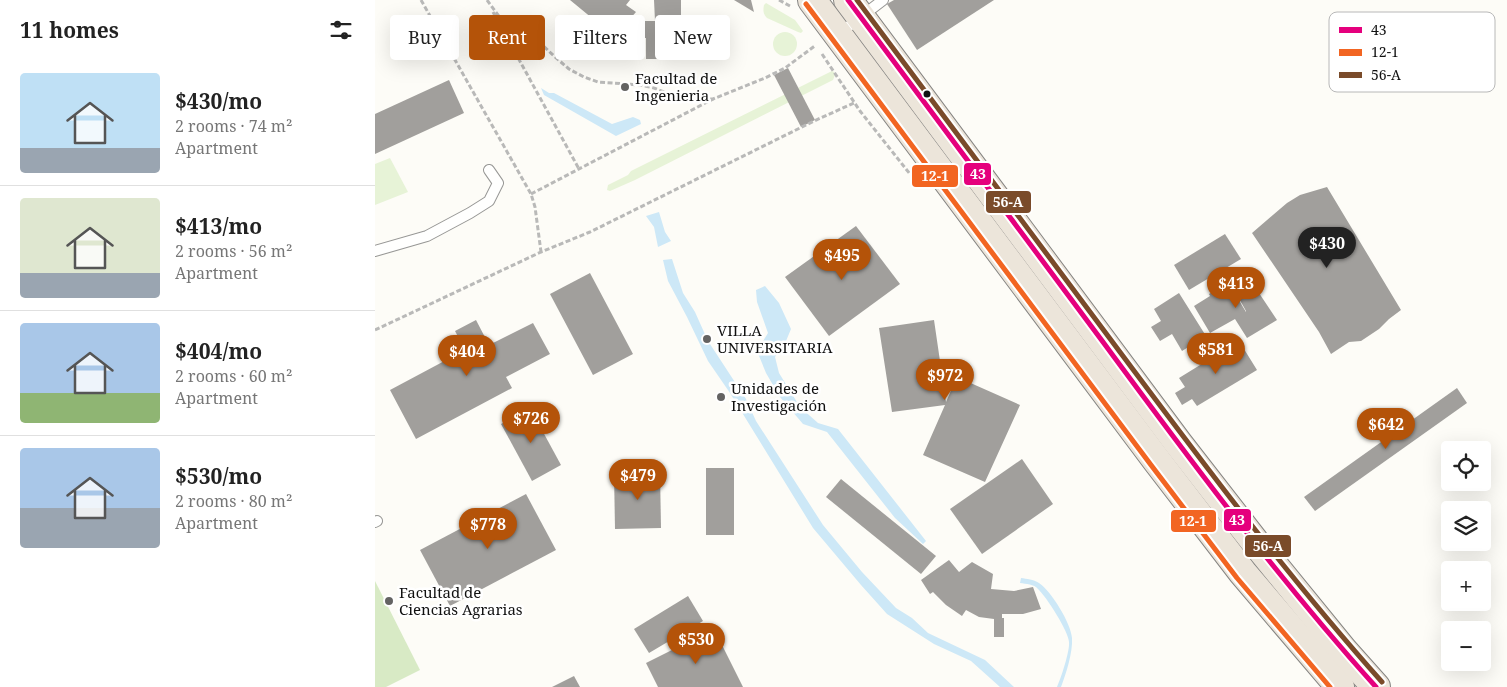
<!DOCTYPE html>
<meta charset="utf-8">
<style>
body{margin:0;font-family:"Noto Serif",serif;background:#f2f2f2;color:#222;height:100vh;display:flex;flex-direction:column;font-size:19px;white-space:nowrap}
*{box-sizing:border-box;margin:0}
p{font-size:16px;color:#767676}
.icon{flex:none;width:28px;height:28px;fill:none;stroke:currentColor;stroke-width:2;stroke-linecap:round;stroke-linejoin:round}
.map{position:relative;flex:1;overflow:hidden}
.details{display:flex;flex-direction:column;background:#fff;width:375px}
.details>*{flex:none}
.hud{position:absolute;left:15px;top:15px;width:475px;height:45px;display:flex;gap:10px}
.tools{position:absolute;left:1066px;top:441px;display:grid;gap:10px}
.tools a{display:grid;place-items:center;width:50px;height:50px;border-radius:5px;background:#fff;box-shadow:0 5px 20px #0002;font-size:25px}
.price{position:absolute;translate:-50% -42px;padding:0 11px;border-radius:18px;background:#b45309;color:#fff;font-size:16px;line-height:32px;filter:drop-shadow(0 1px 2px #0008)}
.price::after{content:'';position:absolute;left:50%;top:30px;width:15px;height:11px;margin-left:-8px;background:inherit;clip-path:polygon(0 0,100% 0,50% 100%)}
.price.on{background:#222;color:#fff}
ul{padding:0;list-style:none}
li{display:flex;align-items:center;gap:15px;height:125px;padding:0 20px}
li+li{border-top:1px solid #e0e0e0}
li span{display:grid;place-items:center;flex:none;width:140px;height:100px;border-radius:5px;color:#555}
li>.icon{margin-inline-start:auto}
span .icon{width:60px;height:60px;fill:#fffc;stroke-width:1}
li b{font-size:21px}
h2{display:flex;justify-content:space-between;align-items:center;height:60px;padding:0 20px;font-size:21px}
.tag{padding:0 18px;border-radius:5px;background:#fff;box-shadow:0 5px 20px #0002;font-size:18px;line-height:45px}
.tag.on{background:#b45309;color:#fff}
main{display:flex;flex:1;min-height:0}
.map>svg:first-child{display:block}
</style>
<main>
<section class="details">
<h2>11 homes<svg class="icon" aria-label="filters" viewBox="0 0 24 24"><path d="M4 7h16M4 17h16"/><circle cx="9" cy="7" r="2"/><circle cx="15" cy="17" r="2"/></svg></h2>
<ul>
<li><span style="background:linear-gradient(#bfe0f5 75%,#9aa5b1 0)"><svg class="icon" aria-label="home" viewBox="0 0 24 24"><path d="M3 11l9-7 9 7M6 9v11h12V9"/></svg></span><div><b>$430/mo</b><p>2 rooms · 74 m²</p><p>Apartment</p></div></li>
<li><span style="background:linear-gradient(#dfe7d0 75%,#9aa5b1 0)"><svg class="icon" aria-label="home" viewBox="0 0 24 24"><path d="M3 11l9-7 9 7M6 9v11h12V9"/></svg></span><div><b>$413/mo</b><p>2 rooms · 56 m²</p><p>Apartment</p></div></li>
<li><span style="background:linear-gradient(#a9c7e8 70%,#8fb573 0)"><svg class="icon" aria-label="home" viewBox="0 0 24 24"><path d="M3 11l9-7 9 7M6 9v11h12V9"/></svg></span><div><b>$404/mo</b><p>2 rooms · 60 m²</p><p>Apartment</p></div></li>
<li><span style="background:linear-gradient(#a9c7e8 60%,#9aa5b1 0)"><svg class="icon" aria-label="home" viewBox="0 0 24 24"><path d="M3 11l9-7 9 7M6 9v11h12V9"/></svg></span><div><b>$530/mo</b><p>2 rooms · 80 m²</p><p>Apartment</p></div></li>
</ul>
</section>
<div class="map">
<svg width="1132" height="687" viewBox="0 0 1132 687">
<rect width="100%" height="100%" fill="#fdfcf7"/>
<g fill="#e7f3d7">
<path d="M391 3 420 20 428 31 426 33 423 32 392 18C388 14 388 10 389 5Z"/>
<circle cx="410" cy="44" r="12"/>
<path d="M457 71 459 72 460 75 458 80 260 180 235 191 232 190 233 185 253 175 256 171Z"/>
<path d="M15 158 33 192 0 205V164Z"/>
</g>
<path fill="#d8eac5" d="M0 581 45 670 11 687H0Z"/>
<g fill="#cde8f7">
<path d="M166 88 174 93H179L237 124 258 117 265 120 266 124 241 136 169 95Z"/>
<path d="M284 212 290 232 296 241 283 247 279 227 271 216Z"/>
<path d="M297 259 308 293 320 312 333 341 371 399 381 421 448 525 487 572 521 608 537 618 553 633 610 660 639 687H625L596 661 559 644 512 614 486 585 438 528 355 393 333 361 312 317 293 281 288 260Z"/>
<path d="M390 286 404 303 416 329 411 341 400 357 404 373 425 407 443 423 463 429 551 541 548 544 520 518 452 432 428 424 405 397 391 373 382 351 393 333 382 302 381 290Z"/>
<path d="M646 578C652 579 658 579 664 583 676 591 696 623 697 638 698 652 691 674 686 687H682C686 678 695 651 694 642 694 632 671 596 663 589 659 584 651 584 645 583Z"/>
</g>
<g fill="#a19f9c">
<path d="M195 0H255L251 5 261 12 253 21H280L279 0H306V21H284V59H271V38H245V32L240 37Z"/>
<path d="M359 0H376L379 12Z"/>
<path d="M519 0H619L542 50 512 4Z"/>
<path d="M413 68 440 120 426 127 399 75Z"/>
<path d="M74 80 89 113 0 154V114Z"/>
<path d="M952 187 1026 310 1014 319 1004 329 986 341 974 342 956 354 944 332 877 233 912 203 925 195Z"/>
<path d="M481 226 525 284 454 336 410 277Z"/>
<path d="M850 234 866 259 814 290 799 265Z"/>
<path d="M215 273 258 354 218 375 175 294Z"/>
<path d="M874 278 902 320 872 338 860 319 835 333 819 306 835 296 834 294 853 282 871 312V311L858 288Z"/>
<path d="M804 293 831 336 807 351 797 334 785 341 776 327 786 321 779 309Z"/>
<path d="M101 320 114 345 158 323 175 354 131 377 137 388 41 439 15 390 90 350 80 331Z"/>
<path d="M559 320 571 402 582 377 645 405 610 482 548 455 570 405 517 412 504 328Z"/>
<path d="M864 341 882 370 822 406 817 399 807 405 800 393 810 387 804 378Z"/>
<path d="M1082 388 1092 403 940 511 929 497Z"/>
<path d="M155 408 186 465 157 481 126 424Z"/>
<path d="M647 459 678 504 607 554 575 509Z"/>
<rect x="331" y="468" width="28" height="67"/>
<path d="M285 472 286 528 240 529 239 473Z"/>
<path d="M466 479 561 556 546 574 451 497Z"/>
<path d="M151 494 181 550 75 606 45 550Z"/>
<path d="M574 560 584 572 597 562 618 574 616 589 639 591 658 587 666 609 648 614H627V618H629V637H619V619L604 617 591 610 587 616 571 605 558 592 555 594 546 580Z"/>
<path d="M313 596 328 621 274 653 259 629Z"/>
<path d="M339 629 368 687H283L271 663Z"/>
<path d="M199 676 205 687H177Z"/>
</g>
<g fill="none" stroke-linecap="round" stroke-linejoin="round">
<defs>
<g id="service">
<path d="M463 31 465 33 508 0"/>
<path d="M0 251 52 236 95 213 114 201 123 183 114 170"/>
<path d="M0 522 2 521"/>
</g>
<g id="trunk">
<path d="M437 0 782 461 868 573 965 687"/>
<path d="M473 0 803 443 880 542 968 650 1001 687"/>
</g>
</defs>
<use href="#service" stroke="#979795" stroke-width="12"/>
<use href="#trunk" stroke="#858482" stroke-width="30"/>
<g stroke="#b9b9b8" stroke-width="3" stroke-dasharray="5 2.5" stroke-linecap="butt">
<path d="M46 0 156 194 160 207 166 252"/>
<path d="M112 0 126 19 160 38 179 56 194 69 209 77 223 82 265 85 279 88 307 99H338L390 78 410 68 441 45"/>
<path d="M404 0 415 6"/>
<path d="M118 12 204 169"/>
<path d="M447 54 485 111 535 174 543 180"/>
<path d="M156 194 338 99"/>
<path d="M0 330 166 252 215 232 439 121 479 103"/>
</g>
<use href="#service" stroke="#fffffe" stroke-width="10"/>
<use href="#trunk" stroke="#ece5da" stroke-width="28"/>
<defs>
<path id="bus-1" d="M473 0C558 114 643 228 728 342 815 460 903 578 1001 687"/>
<path id="bus-2" d="M431 4 776 465 862 578 955 687"/>
<path id="bus-3" d="M482 0C566 112 649 224 733 336 821 454 909 572 1007 682"/>
</defs>
<use href="#bus-1" stroke="#fff" stroke-width="9"/>
<use href="#bus-2" stroke="#fff" stroke-width="9"/>
<use href="#bus-3" stroke="#fff" stroke-width="9"/>
<use href="#bus-1" stroke="#e5007d" stroke-width="5"/>
<use href="#bus-2" stroke="#f26522" stroke-width="5"/>
<use href="#bus-3" stroke="#7a4b2a" stroke-width="5"/>
</g>
<g fill="#646362" stroke="#fff" stroke-width="2">
<circle cx="250" cy="87" r="5"/>
<circle cx="332" cy="339" r="5"/>
<circle cx="346" cy="397" r="5"/>
<circle cx="14" cy="601" r="5"/>
</g>
<circle fill="#111" stroke="#fff" stroke-width="2" cx="552" cy="94" r="4.5"/>
<g text-anchor="middle" dominant-baseline="central" stroke-width="5" stroke-linejoin="round" paint-order="stroke">
<g font-size="15" fill="#111" stroke="#fff" text-anchor="start">
<text x="260" y="78">Facultad de<tspan x="260" dy="17">Ingenieria</tspan></text>
<text x="342" y="330">VILLA<tspan x="342" dy="17">UNIVERSITARIA</tspan></text>
<text x="356" y="388">Unidades de<tspan x="356" dy="17">Investigación</tspan></text>
<text x="24" y="592">Facultad de<tspan x="24" dy="17">Ciencias Agrarias</tspan></text>
</g>
</g>
<rect x="954" y="12" width="166" height="80" rx="8" fill="#fff" stroke="#b8b8b8" stroke-width="1"/>
<rect x="964" y="27" width="23" height="6" fill="#e5007d"/>
<rect x="964" y="49" width="23" height="7" fill="#f26522"/>
<rect x="964" y="72" width="23" height="6" fill="#7a4b2a"/>
<g font-size="14" fill="#111">
<text x="996" y="35">43</text>
<text x="996" y="57">12-1</text>
<text x="996" y="80">56-A</text>
</g>
<g stroke="#fff" stroke-width="2">
<rect x="588" y="162" width="29" height="24" rx="5" fill="#e5007d"/>
<rect x="536" y="164" width="48" height="24" rx="5" fill="#f26522"/>
<rect x="610" y="190" width="47" height="24" rx="5" fill="#7a4b2a"/>
<rect x="848" y="508" width="29" height="24" rx="5" fill="#e5007d"/>
<rect x="795" y="509" width="47" height="24" rx="5" fill="#f26522"/>
<rect x="869" y="534" width="48" height="24" rx="5" fill="#7a4b2a"/>
</g>
<g font-size="14" text-anchor="middle" font-weight="bold" fill="#fff">
<text x="603" y="179">43</text>
<text x="560" y="181">12-1</text>
<text x="633" y="207">56-A</text>
<text x="862" y="525">43</text>
<text x="818" y="526">12-1</text>
<text x="893" y="551">56-A</text>
</g>
</svg>
<div class="tools">
<a><svg class="icon" aria-label="locate" viewBox="0 0 24 24"><circle cx="12" cy="12" r="6"/><path d="M12 2v4M12 18v4M2 12h4M18 12h4"/></svg></a>
<a><svg class="icon" aria-label="layers" viewBox="0 0 24 24"><path d="M12 4l9 5-9 5-9-5zM3 14l9 5 9-5"/></svg></a>
<a>+</a>
<a>−</a>
</div>
<b class="price on" style="left:952px;top:269px">$430</b>
<b class="price" style="left:467px;top:281px">$495</b>
<b class="price" style="left:861px;top:309px">$413</b>
<b class="price" style="left:841px;top:375px">$581</b>
<b class="price" style="left:92px;top:377px">$404</b>
<b class="price" style="left:570px;top:401px">$972</b>
<b class="price" style="left:156px;top:444px">$726</b>
<b class="price" style="left:1011px;top:450px">$642</b>
<b class="price" style="left:263px;top:501px">$479</b>
<b class="price" style="left:113px;top:550px">$778</b>
<b class="price" style="left:321px;top:665px">$530</b>
<div class="hud">
<a class="tag">Buy</a>
<a class="tag on">Rent</a>
<a class="tag">Filters</a>
<a class="tag">New</a>
</div>
</div>
</main>
